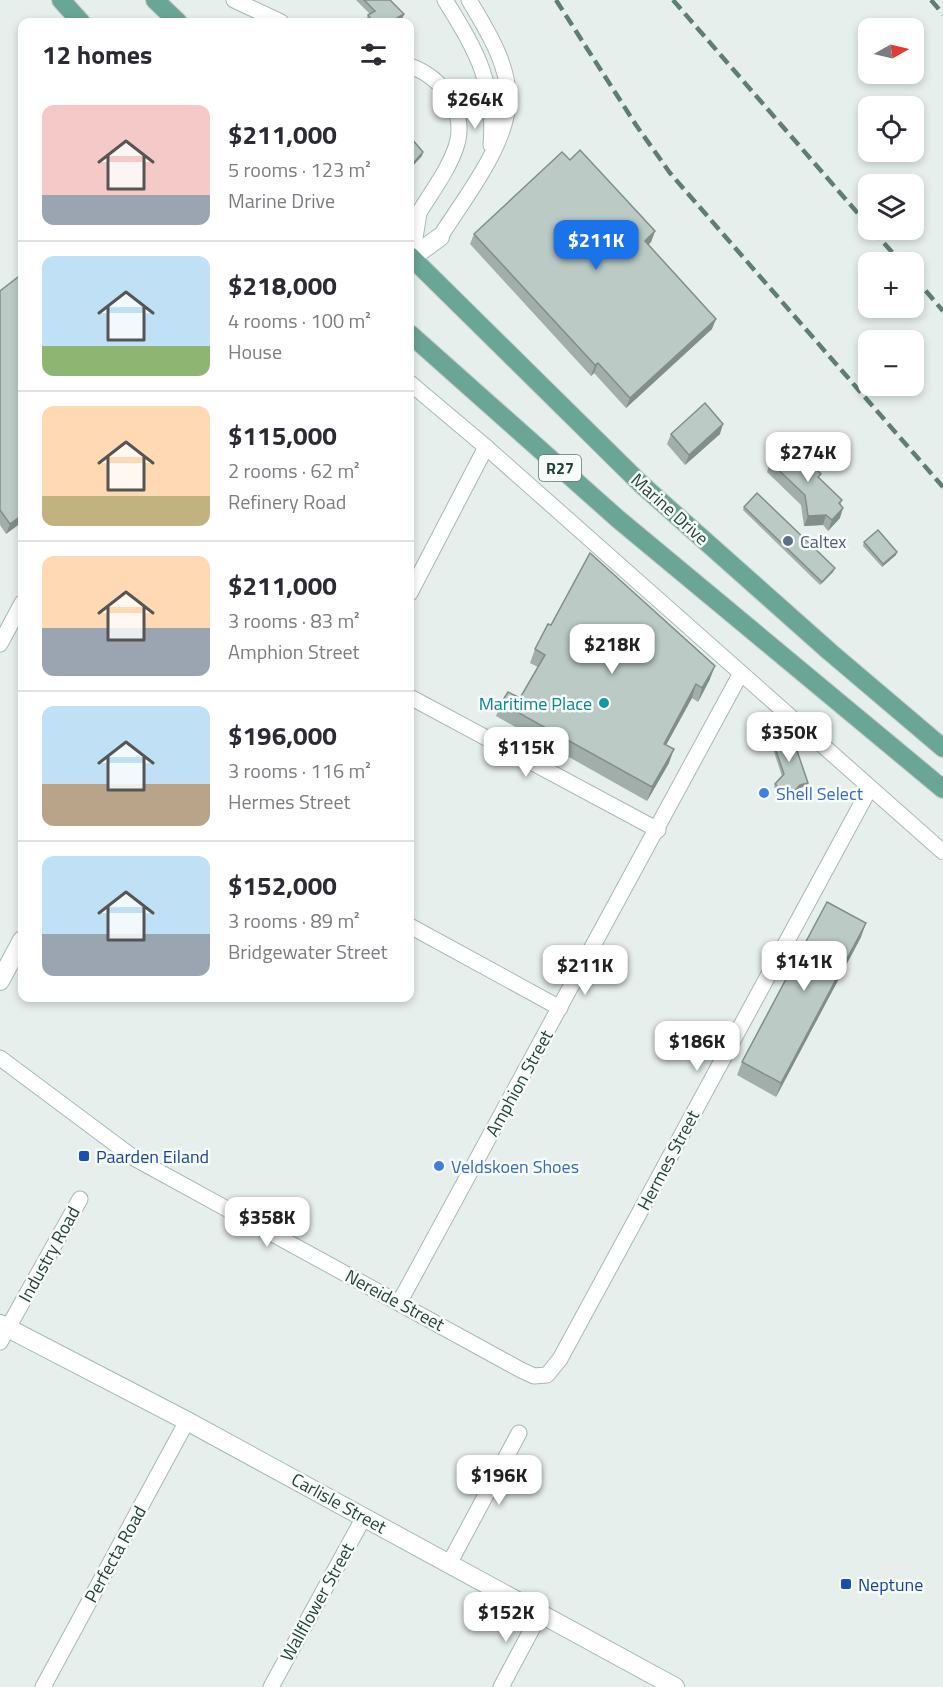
<!DOCTYPE html>
<meta charset="utf-8">
<style>
body{margin:0;font-family:"Titillium Web",sans-serif;background:#f2f2f3;color:#2b2b33;height:100vh;display:flex;flex-direction:column;font-size:22px;white-space:nowrap}
*{box-sizing:border-box;margin:0}
p{font-size:20px;color:#7c7c81}
.icon{flex:none;width:33px;height:33px;fill:none;stroke:currentColor;stroke-width:2;stroke-linecap:round;stroke-linejoin:round}
.map{position:relative;flex:1;overflow:hidden}
.side{position:absolute;left:18px;top:18px;width:396px;height:984px;display:flex;flex-direction:column;background:#fff;border-radius:12px;box-shadow:0 3px 9px #0003}
.side>*{flex:none}
.needle{width:39px;rotate:82deg}
.controls{position:absolute;left:858px;top:18px;display:grid;gap:12px}
.controls a{display:grid;place-items:center;width:66px;height:66px;border-radius:12px;background:#fff;box-shadow:0 3px 9px #0003;font-size:30px}
.price{position:absolute;translate:-50% -51px;padding:0 14px;border-radius:12px;background:#fff;color:#222;font-size:20px;line-height:39px;filter:drop-shadow(0 2px 3px #0008)}
.price::after{content:'';position:absolute;left:50%;top:36px;width:18px;height:14px;margin-left:-9px;background:inherit;clip-path:polygon(0 0,100% 0,50% 100%)}
.price.current{background:#1a73e8;color:#fff}
ul{padding:0;list-style:none}
li{display:flex;align-items:center;gap:18px;height:150px;padding:0 24px}
li+li{border-top:2px solid #e1e1e2}
li span{display:grid;place-items:center;flex:none;width:168px;height:120px;border-radius:12px;color:#555}
li>.icon{margin-inline-start:auto}
span .icon{width:72px;height:72px;fill:#fffc;stroke-width:1}
li b{font-size:26px}
h2{display:flex;justify-content:space-between;align-items:center;height:72px;padding:0 24px;font-size:26px}
.map>svg:first-child{display:block}
</style>
<div class="map">
<svg width="943" height="1687" viewBox="0 0 943 1687">
<rect width="100%" height="100%" fill="#e6efeb"/>
<g fill="none" stroke-linecap="round" stroke-linejoin="round">
<defs>
<g id="street">
<path d="M234 0 281 22"/>
<path d="M445 0C476 50 496 84 491 145"/>
<path d="M410 66C441 77 468 111 456 147 448 171 430 194 417 216"/>
<path d="M440 237C463 200 506 147 508 102 510 66 487 30 469 0"/>
<path d="M410 383 486 447 943 852"/>
<path d="M410 593 486 447"/>
<path d="M0 644 22 603"/>
<path d="M410 697 658 830"/>
<path d="M410 926 560 1008"/>
<path d="M0 1058 134 1158 521 1370 534 1376 547 1375 560 1359 870 788"/>
<path d="M399 1303 741 673"/>
<path d="M0 1342 80 1199"/>
<path d="M449 1564 519 1433"/>
<path d="M43 1687 187 1421"/>
<path d="M271 1687 364 1517"/>
<path d="M501 1687 540 1614"/>
</g>
<g id="secondary">
<path d="M411 258 440 237"/>
<path d="M410 260 417 216"/>
<path d="M0 981 22 940"/>
<path d="M0 1324 187 1421 675 1687"/>
</g>
<g id="primary">
<path d="M61 0 81 22"/>
<path d="M155 0 178 22"/>
<path d="M410 256 641 484 830 652 943 748"/>
<path d="M410 334 618 519 943 789"/>
</g>
</defs>
<use href="#street" stroke="#a8b8b2" stroke-width="17"/>
<use href="#secondary" stroke="#a4bbb3" stroke-width="20"/>
<use href="#primary" stroke="#c2cac8" stroke-width="20"/>
<use href="#street" stroke="#fff" stroke-width="15"/>
<use href="#secondary" stroke="#fff" stroke-width="18"/>
<use href="#primary" stroke="#6aa596" stroke-width="18"/>
<g stroke="#5f7d75" stroke-width="4.5" stroke-dasharray="12 6" stroke-linecap="butt">
<path d="M556 0 636 125 670 173 943 487"/>
<path d="M673 0 868 225"/>
<path d="M931 0 943 14"/>
<path d="M872 230 901 262"/>
<path d="M914 277 943 311"/>
</g>
</g>
<g fill="#a1aea9">
<path d="M356 0H390L404 14 402 19 397 22H368L366 20 368 15 370 14Z"/>
<path d="M570 160 655 231 651 242 648 245 712 329 626 408 594 373 591 376 470 244 474 234Z"/>
<path d="M22 274V522L6 534 0 525V291Z"/>
<path d="M671 434H720L685 465 667 444Z"/>
<path d="M770 462 820 479 842 500 840 505V518L828 531 823 525 804 526 801 505 767 472Z"/>
<path d="M744 507 833 572 820 585 743 510Z"/>
<path d="M864 542 896 555 882 567 863 546Z"/>
<path d="M535 649 710 679 698 702 692 698 666 745 669 763 647 801 496 716 501 703 520 698 538 667 530 663Z"/>
<path d="M771 736 808 783 807 786 799 788 788 800 774 787 775 784 782 776 770 740Z"/>
<path d="M861 937 776 1097 737 1075 742 1062Z"/>
</g>
<g fill="#838d89">
<path d="M404 14 402 19 397 22H390Z"/>
<path d="M423 152 422 156 410 169V167Z"/>
<path d="M655 231 651 242 641 252 645 241Z"/>
<path d="M716 319 712 329 626 408 630 398Z"/>
<path d="M598 363 594 373 591 376 595 365Z"/>
<path d="M723 424 720 434 685 465 689 455Z"/>
<path d="M843 508 840 518 828 531 832 520Z"/>
<path d="M22 515V522L6 534 10 524Z"/>
<path d="M826 515 823 525 804 526 808 516Z"/>
<path d="M897 552 896 555 882 567 883 564Z"/>
<path d="M835 568 833 572 820 585 822 582Z"/>
<path d="M715 666 710 679 698 702 702 688Z"/>
<path d="M696 684 692 698 659 758 664 744Z"/>
<path d="M674 749 669 763 647 801 652 787Z"/>
<path d="M808 783 807 786 799 788 788 800 789 797 800 785Z"/>
<path d="M866 923 861 937 776 1097 781 1083Z"/>
</g>
<g fill="#bbcac4" stroke="#838d89" stroke-width="1.5">
<path d="M364 0H390L404 14 390 22H373L368 15 375 11Z"/>
<path d="M411 138 423 152 410 167V140Z"/>
<path d="M580 150 655 231 645 241 716 319 630 398 598 363 595 365 474 234 562 152 570 160Z"/>
<path d="M22 274V515L10 524 0 510V291Z"/>
<path d="M705 403 723 424 689 455 671 434Z"/>
<path d="M789 443 821 474 818 477 842 500 839 503 843 508 832 520 826 515 808 516 805 495 770 462Z"/>
<path d="M757 493 835 568 822 582 744 507Z"/>
<path d="M878 530 897 552 883 564 864 542Z"/>
<path d="M590 553 715 666 702 688 696 684 664 744 674 749 652 787 501 703 508 692 520 698 545 655 535 649 548 624 551 625Z"/>
<path d="M790 730 808 783 800 785 789 797 775 784 784 774 771 736Z"/>
<path d="M827 902 866 923 781 1083 742 1062Z"/>
</g>
<circle fill="#5c6f8a" stroke="#f7fbf9" stroke-width="2" cx="788" cy="541" r="6"/>
<circle fill="#0f9aa8" stroke="#f7fbf9" stroke-width="2" cx="604" cy="703" r="6"/>
<g fill="#3f7fe0" stroke="#f7fbf9" stroke-width="2">
<circle cx="764" cy="793" r="6"/>
<circle cx="439" cy="1166" r="6"/>
</g>
<g fill="#1a4fb4" stroke="#f7fbf9" stroke-width="2">
<rect x="78" y="1150" width="12" height="12" rx="3"/>
<rect x="840" y="1578" width="12" height="12" rx="3"/>
</g>
<g text-anchor="middle" dominant-baseline="central" stroke-width="5" stroke-linejoin="round" paint-order="stroke">
<rect fill="#f7fbf9" stroke="#637a73" stroke-width="1.5" x="539" y="455" width="42" height="26" rx="4.5"/>
<g font-size="16" font-weight="bold" fill="#24423a">
<text x="560" y="468">R27</text>
</g>
<g font-size="18" fill="#24423a" stroke="#f7fbf9">
<text transform="translate(670 509) rotate(42)">Marine Drive</text>
<text transform="translate(519 1083) rotate(-61)">Amphion Street</text>
<text transform="translate(668 1160) rotate(-62)">Hermes Street</text>
<text transform="translate(49 1254) rotate(-61)">Industry Road</text>
<text transform="translate(395 1300) rotate(28)">Nereide Street</text>
<text transform="translate(339 1503) rotate(29)">Carlisle Street</text>
<text transform="translate(115 1554) rotate(-61)">Perfecta Road</text>
<text transform="translate(317 1602) rotate(-61)">Wallflower Street</text>
</g>
<g font-size="18" fill="#4e5e75" stroke="#f7fbf9" text-anchor="start">
<text x="800" y="541">Caltex</text>
</g>
<g font-size="18" fill="#0d838f" stroke="#f7fbf9" text-anchor="end">
<text x="592" y="703">Maritime Place</text>
</g>
<g font-size="18" fill="#366cbe" stroke="#f7fbf9" text-anchor="start">
<text x="776" y="793">Shell Select</text>
<text x="451" y="1166">Veldskoen Shoes</text>
</g>
<g font-size="18" fill="#164399" stroke="#f7fbf9" text-anchor="start">
<text x="96" y="1156">Paarden Eiland</text>
<text x="858" y="1584">Neptune</text>
</g>
</g>
</svg>
<div class="controls">
<a><svg class="needle" viewBox="-14 -14 28 28"><path d="M0-13l5 13h-10z" fill="#e53935"/><path d="M0 13l5-13h-10z" fill="#7c7c81"/></svg></a>
<a><svg class="icon" aria-label="locate" viewBox="0 0 24 24"><circle cx="12" cy="12" r="6"/><path d="M12 2v4M12 18v4M2 12h4M18 12h4"/></svg></a>
<a><svg class="icon" aria-label="layers" viewBox="0 0 24 24"><path d="M12 4l9 5-9 5-9-5zM3 14l9 5 9-5"/></svg></a>
<a>+</a>
<a>−</a>
</div>
<b class="price" style="left:475px;top:130px">$264K</b>
<b class="price current" style="left:596px;top:271px">$211K</b>
<b class="price" style="left:808px;top:483px">$274K</b>
<b class="price" style="left:612px;top:675px">$218K</b>
<b class="price" style="left:789px;top:763px">$350K</b>
<b class="price" style="left:526px;top:778px">$115K</b>
<b class="price" style="left:804px;top:992px">$141K</b>
<b class="price" style="left:585px;top:996px">$211K</b>
<b class="price" style="left:697px;top:1072px">$186K</b>
<b class="price" style="left:267px;top:1248px">$358K</b>
<b class="price" style="left:499px;top:1506px">$196K</b>
<b class="price" style="left:506px;top:1643px">$152K</b>
<section class="side">
<h2>12 homes<svg class="icon" aria-label="filters" viewBox="0 0 24 24"><path d="M4 7h16M4 17h16"/><circle cx="9" cy="7" r="2"/><circle cx="15" cy="17" r="2"/></svg></h2>
<ul>
<li><span style="background:linear-gradient(#f6c9c9 75%,#9aa5b1 0)"><svg class="icon" aria-label="home" viewBox="0 0 24 24"><path d="M3 11l9-7 9 7M6 9v11h12V9"/></svg></span><div><b>$211,000</b><p>5 rooms · 123 m²</p><p>Marine Drive</p></div></li>
<li><span style="background:linear-gradient(#bfe0f5 75%,#8fb573 0)"><svg class="icon" aria-label="home" viewBox="0 0 24 24"><path d="M3 11l9-7 9 7M6 9v11h12V9"/></svg></span><div><b>$218,000</b><p>4 rooms · 100 m²</p><p>House</p></div></li>
<li><span style="background:linear-gradient(#ffd9b3 75%,#c2b280 0)"><svg class="icon" aria-label="home" viewBox="0 0 24 24"><path d="M3 11l9-7 9 7M6 9v11h12V9"/></svg></span><div><b>$115,000</b><p>2 rooms · 62 m²</p><p>Refinery Road</p></div></li>
<li><span style="background:linear-gradient(#ffd9b3 60%,#9aa5b1 0)"><svg class="icon" aria-label="home" viewBox="0 0 24 24"><path d="M3 11l9-7 9 7M6 9v11h12V9"/></svg></span><div><b>$211,000</b><p>3 rooms · 83 m²</p><p>Amphion Street</p></div></li>
<li><span style="background:linear-gradient(#bfe0f5 65%,#b9a48a 0)"><svg class="icon" aria-label="home" viewBox="0 0 24 24"><path d="M3 11l9-7 9 7M6 9v11h12V9"/></svg></span><div><b>$196,000</b><p>3 rooms · 116 m²</p><p>Hermes Street</p></div></li>
<li><span style="background:linear-gradient(#bfe0f5 65%,#9aa5b1 0)"><svg class="icon" aria-label="home" viewBox="0 0 24 24"><path d="M3 11l9-7 9 7M6 9v11h12V9"/></svg></span><div><b>$152,000</b><p>3 rooms · 89 m²</p><p>Bridgewater Street</p></div></li>
</ul>
</section>
</div>
